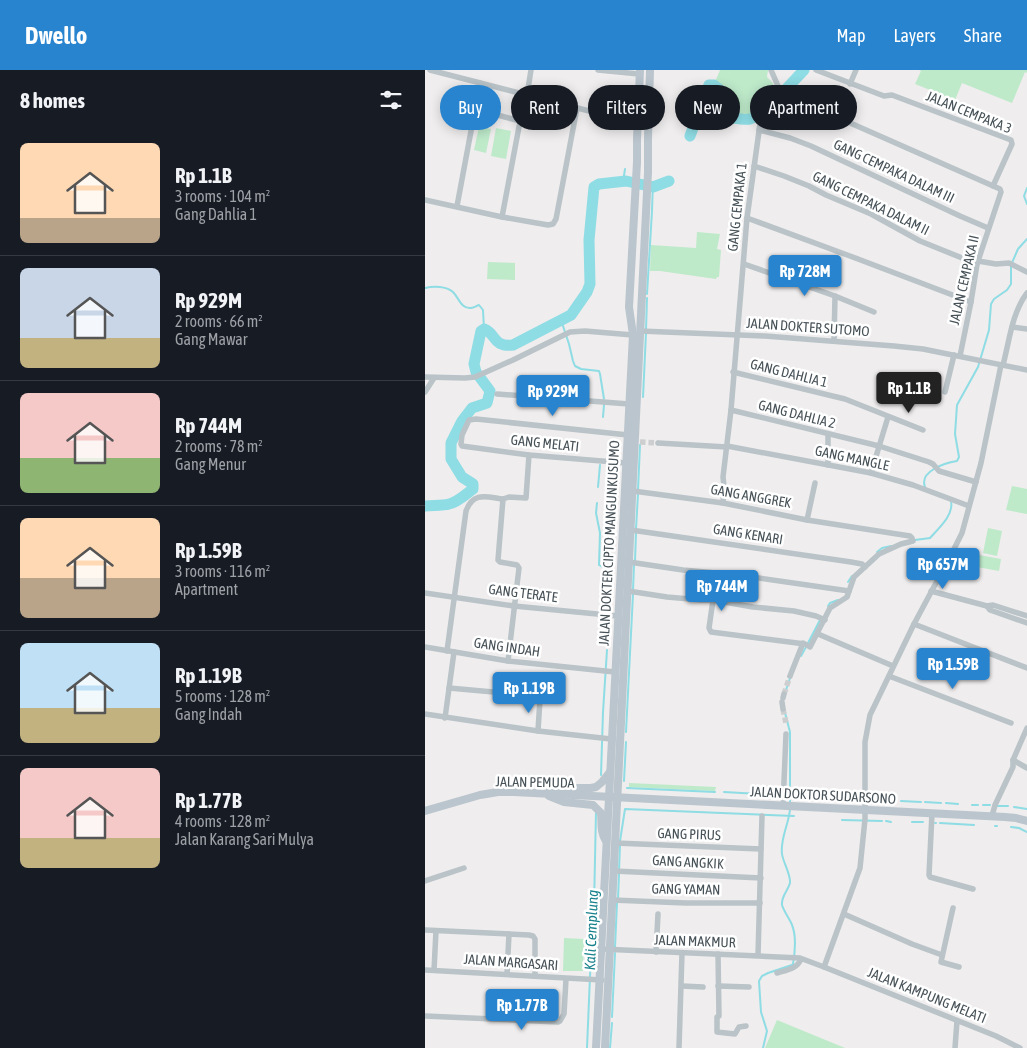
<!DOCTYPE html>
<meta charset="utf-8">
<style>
body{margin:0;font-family:"Asap Condensed",sans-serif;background:#242831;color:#f1f3f6;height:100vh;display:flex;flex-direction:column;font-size:19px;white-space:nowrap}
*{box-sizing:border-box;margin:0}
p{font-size:16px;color:#9ea1a6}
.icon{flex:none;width:28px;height:28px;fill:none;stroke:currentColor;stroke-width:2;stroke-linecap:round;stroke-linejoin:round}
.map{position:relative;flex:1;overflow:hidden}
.side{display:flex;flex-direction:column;background:#171b24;width:425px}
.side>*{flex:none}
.guide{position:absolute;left:15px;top:15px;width:475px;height:45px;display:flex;gap:10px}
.price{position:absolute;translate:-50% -42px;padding:0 11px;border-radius:5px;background:#2884ce;color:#fff;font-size:16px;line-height:32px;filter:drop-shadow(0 1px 2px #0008)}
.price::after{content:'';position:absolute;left:50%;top:30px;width:15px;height:11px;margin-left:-8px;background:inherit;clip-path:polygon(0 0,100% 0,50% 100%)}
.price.active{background:#222;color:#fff}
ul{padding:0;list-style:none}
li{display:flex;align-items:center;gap:15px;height:125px;padding:0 20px}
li+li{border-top:1px solid #363941}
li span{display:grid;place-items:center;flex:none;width:140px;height:100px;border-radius:8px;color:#555}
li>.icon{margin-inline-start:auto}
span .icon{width:60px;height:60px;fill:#fffc;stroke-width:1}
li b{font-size:21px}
h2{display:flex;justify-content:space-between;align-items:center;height:60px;padding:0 20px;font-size:21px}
.tag{padding:0 18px;border-radius:22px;background:#171b24;box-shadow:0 2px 12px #0003;font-size:18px;line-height:45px}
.tag.active{background:#2884ce;color:#fff}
header{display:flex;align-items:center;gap:30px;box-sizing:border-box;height:70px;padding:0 25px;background:#2884ce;color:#fff}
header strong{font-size:24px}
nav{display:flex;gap:28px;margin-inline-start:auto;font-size:18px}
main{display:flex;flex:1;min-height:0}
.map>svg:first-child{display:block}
</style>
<header>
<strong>Dwello</strong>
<nav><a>Map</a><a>Layers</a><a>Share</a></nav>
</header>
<main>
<section class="side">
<h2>8 homes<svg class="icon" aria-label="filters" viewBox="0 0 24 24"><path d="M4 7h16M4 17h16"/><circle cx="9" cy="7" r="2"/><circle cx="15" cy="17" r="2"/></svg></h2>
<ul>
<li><span style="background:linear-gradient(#ffd9b3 75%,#b9a48a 0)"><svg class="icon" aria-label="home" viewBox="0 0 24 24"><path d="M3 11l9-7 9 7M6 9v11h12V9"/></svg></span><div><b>Rp 1.1B</b><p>3 rooms · 104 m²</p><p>Gang Dahlia 1</p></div></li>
<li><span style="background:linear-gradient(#c9d6e8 70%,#c2b280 0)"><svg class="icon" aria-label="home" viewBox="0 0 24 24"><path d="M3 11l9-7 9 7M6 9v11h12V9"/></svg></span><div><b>Rp 929M</b><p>2 rooms · 66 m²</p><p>Gang Mawar</p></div></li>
<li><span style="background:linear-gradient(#f6c9c9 65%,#8fb573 0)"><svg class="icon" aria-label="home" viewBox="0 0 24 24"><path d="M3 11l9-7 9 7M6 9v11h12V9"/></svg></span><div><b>Rp 744M</b><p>2 rooms · 78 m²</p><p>Gang Menur</p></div></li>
<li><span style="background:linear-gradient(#ffd9b3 60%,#b9a48a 0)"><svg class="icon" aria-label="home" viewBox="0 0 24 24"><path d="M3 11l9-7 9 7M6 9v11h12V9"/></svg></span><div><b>Rp 1.59B</b><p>3 rooms · 116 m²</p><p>Apartment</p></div></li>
<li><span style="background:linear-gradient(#bfe0f5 65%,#c2b280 0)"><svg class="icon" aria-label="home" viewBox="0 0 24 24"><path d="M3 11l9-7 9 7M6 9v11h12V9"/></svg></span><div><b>Rp 1.19B</b><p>5 rooms · 128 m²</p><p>Gang Indah</p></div></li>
<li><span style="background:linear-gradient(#f6c9c9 70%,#c2b280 0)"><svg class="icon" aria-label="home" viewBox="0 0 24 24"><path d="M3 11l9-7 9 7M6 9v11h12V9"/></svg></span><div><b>Rp 1.77B</b><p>4 rooms · 128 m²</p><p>Jalan Karang Sari Mulya</p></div></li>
</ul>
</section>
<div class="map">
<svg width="602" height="978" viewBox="0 0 602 978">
<rect width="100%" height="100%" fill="#efeded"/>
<g fill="#beeaca">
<path d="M295 0H343L342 7 347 12 353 23C346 29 334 41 326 45 305 56 305 18 290 12Z"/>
<path d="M494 0H602V3L600 2 587 33 537 13 530 30 490 14 496 1Z"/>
<path d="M54 57 66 59 61 83 49 80Z"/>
<path d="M71 58 86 61 81 89 66 86Z"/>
<path d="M272 162 295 164 292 179 296 180 294 207H292L291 209 235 201H225L226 175 271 178Z"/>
<path d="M63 192 90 193V210L62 209Z"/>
<path d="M587 416 602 419V444L581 440Z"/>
<path d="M563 458 577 461 572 486 558 483Z"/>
<path d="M554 485 576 489 574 501 552 497Z"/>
<path d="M204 713 291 717 290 721 204 717Z"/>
<path d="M139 868 159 869 158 901H138Z"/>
<path d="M352 950 420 978H340Z"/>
</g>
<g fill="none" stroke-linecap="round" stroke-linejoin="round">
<g stroke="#8edce4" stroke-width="2">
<path d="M198 112 200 99"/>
<path d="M602 118 599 126 602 134"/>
<path d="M227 140 228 112"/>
<path d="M0 218C9 216 21 216 28 222 34 228 36 239 46 238 49 238 51 236 54 235L58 240 59 259"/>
<path d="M222 224 227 141"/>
<path d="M136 250 144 274 148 291 150 296 156 299 174 301 175 304 179 329"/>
<path d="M221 260 222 228"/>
<path d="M218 327 221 263"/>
<path d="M178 347 179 335"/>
<path d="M173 417 175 395"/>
<path d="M500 417C494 401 520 393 532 391L534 387 530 364 532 335 553 297 564 260 566 234 569 229 582 220 586 214V195L593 179 602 169"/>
<path d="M213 420 215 375"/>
<path d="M172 433 171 443 175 463 174 495 183 500 184 543"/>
<path d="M211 459 213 424"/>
<path d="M490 470 505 468C514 458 529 445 526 431"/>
<path d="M452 482 457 478 466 476"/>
<path d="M210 491 211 463"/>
<path d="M423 512 427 506"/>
<path d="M208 520 209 495"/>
<path d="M403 536 405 533 413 530"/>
<path d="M183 558 184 548"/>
<path d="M383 573 395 550"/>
<path d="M376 586 381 577"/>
<path d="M360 623 365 608"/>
<path d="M359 639 365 662V734"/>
<path d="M201 662 208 524"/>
<path d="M176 705 178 642 182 580"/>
<path d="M199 711 201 672"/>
<path d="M202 718 290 722"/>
<path d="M299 722 353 725"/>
<path d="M365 726H375"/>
<path d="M379 726 384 727"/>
<path d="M391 727H393"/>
<path d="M395 727 408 728"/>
<path d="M414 728H417"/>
<path d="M419 728 436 729"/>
<path d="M448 730H465"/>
<path d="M476 731 496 732"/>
<path d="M500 732 516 733"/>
<path d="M521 733 533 734"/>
<path d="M547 735H553"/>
<path d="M558 735H565"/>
<path d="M572 736H583"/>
<path d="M589 737 602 739"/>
<path d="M417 750 457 751"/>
<path d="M461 751 466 752"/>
<path d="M487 752H498"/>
<path d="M510 753H511"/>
<path d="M515 753 549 755"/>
<path d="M570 756H572"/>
<path d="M586 757 594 758 602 762"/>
<path d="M195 771 200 739 369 746"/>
<path d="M194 800 195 775"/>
<path d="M193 829 194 804"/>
<path d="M190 877 192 833"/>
<path d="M187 947 190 883"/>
<path d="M162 978 166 883 164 864 169 836 171 742"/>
<path d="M185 978 187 953"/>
<path d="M338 978 342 961 336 942 334 911 337 906 343 903 367 895 368 894C370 882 372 867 367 855 365 849 359 842 357 835 356 826 363 821 365 813 366 805 358 792 357 784 355 768 364 754 365 739"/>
</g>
<g stroke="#8edce4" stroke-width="11">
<path d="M265 66 284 15H289L295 20 303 39 309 48C314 49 320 50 325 49 337 47 369 10 379 0"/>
<path d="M0 436C8 435 17 436 24 434 33 432 41 424 48 419V414L37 407 26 389V373L37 351 47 338 62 333 65 321 51 302 49 294 56 261 59 259C72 264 67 277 88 275L146 245 162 222 165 214 164 170 169 117 174 114 201 111 228 117 244 111"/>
</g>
<g stroke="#cdcecf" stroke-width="5.5" stroke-dasharray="5.5 3" stroke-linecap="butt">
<path d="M215 372 233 373"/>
<path d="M359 624 365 606"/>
<path d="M358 639 361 653"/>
</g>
<g stroke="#b9c3c8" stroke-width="5.5">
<path d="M5 0 203 51 212 52"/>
<path d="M173 0 214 4"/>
<path d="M346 0 353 16 364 26 575 119 576 122 552 194 546 232 535 286"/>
<path d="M391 0 459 26 467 25 586 70 587 74 568 116"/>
<path d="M425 14 431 0"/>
<path d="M102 25 106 0"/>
<path d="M50 39 95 51"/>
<path d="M334 60 365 68 386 76 535 146 563 158"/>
<path d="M329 96 359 106 384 116 401 125 446 144 495 171 552 194"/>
<path d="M0 130 77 147 123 155 128 154 131 149 152 38"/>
<path d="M32 136 55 13"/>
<path d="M77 147 100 25"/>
<path d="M322 148 425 186 546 232"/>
<path d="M553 191 571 194 584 193 602 202"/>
<path d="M319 194 410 226 449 242"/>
<path d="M587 257 602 259"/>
<path d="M215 261 340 266 469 276 498 279 602 300"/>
<path d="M409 271 410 226"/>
<path d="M578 295C584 273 587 242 602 223"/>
<path d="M308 302 420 329 498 360"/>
<path d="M0 307 40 308 50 307 88 290 145 262 160 261 208 265"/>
<path d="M0 322 9 308"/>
<path d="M520 322 529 285"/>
<path d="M72 324 204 334"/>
<path d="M306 340 322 148 335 54C341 41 351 33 364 26"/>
<path d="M233 373 302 377"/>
<path d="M302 376 446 403 488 415 544 436"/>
<path d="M201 393 104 385 37 376 36 374 37 365 44 350 51 349 203 365"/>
<path d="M403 395V365"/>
<path d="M446 403 463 347"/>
<path d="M208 421 298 433 382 450 485 466 487 468 488 471 476 474 454 484 429 507 422 527 405 538 385 577 380 574 286 562 284 558 288 530"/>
<path d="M298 433 299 416 298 407 306 340 454 376 504 392 508 394 514 401 551 412"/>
<path d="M382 450 390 413"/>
<path d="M206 460 426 492 437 494 440 497"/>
<path d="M204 492 258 500 313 505 424 521"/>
<path d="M203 521 242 527 276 530H288L328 537 369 541 391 546 400 550"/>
<path d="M506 521 562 536 568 535 602 546"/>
<path d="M0 523 89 536 193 546"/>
<path d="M562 536 565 540 602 553"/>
<path d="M489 554 602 598"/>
<path d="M393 564 468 596"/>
<path d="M0 577 83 591 190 602"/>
<path d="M22 581 41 441C48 421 62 427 78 429"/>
<path d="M83 591 94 498 92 495 75 492 73 490 78 429 84 427 101 428 104 385"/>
<path d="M365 606 378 573"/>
<path d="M464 606 586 653"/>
<path d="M24 618 113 626 115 629 113 661"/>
<path d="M358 628 359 624"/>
<path d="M357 632 358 639"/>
<path d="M0 644 113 661 186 669"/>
<path d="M20 648 29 582"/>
<path d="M588 690 602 698"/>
<path d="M358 735 361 664"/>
<path d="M507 743 504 805 505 807 548 819"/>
<path d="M567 746 570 735 588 697V690L602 658"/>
<path d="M190 773 336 779"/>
<path d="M189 801 336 808"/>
<path d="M0 811 39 798"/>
<path d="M187 830 261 833H335"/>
<path d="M528 838 516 892 534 897"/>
<path d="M419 844 487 874 517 885"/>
<path d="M0 860 104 865 108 866 110 869V906"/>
<path d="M176 879 375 888 399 897 571 966 595 978"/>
<path d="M231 882 233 844"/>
<path d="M293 884 294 946 292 947V962L310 964 314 957 321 956"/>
<path d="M333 885 337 746"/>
<path d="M399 897 435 798 440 749V672L445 645 489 554 527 483 537 463 556 393 576 295"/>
<path d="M0 900 177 910"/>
<path d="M9 900 11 861"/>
<path d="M352 903C362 900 372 899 376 889"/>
<path d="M82 904 84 864"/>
<path d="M257 916 278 917"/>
<path d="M293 916 324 917"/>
<path d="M0 946 133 952 135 951 139 944 141 909"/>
<path d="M254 978 257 883"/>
<path d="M530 978 532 951"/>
</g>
<g stroke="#bac5cd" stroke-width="8">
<path d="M124 722 136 718H166L171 717 177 712 185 702"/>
<path d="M124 726 139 732 168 735 176 743C177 753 175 762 181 771"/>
<path d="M0 741 55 725 73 722H89L580 747 591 748 602 751"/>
<path d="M171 978 208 265 204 237 212 92V69L215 0"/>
<path d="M180 978 223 102V69L225 0"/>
</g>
</g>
<g text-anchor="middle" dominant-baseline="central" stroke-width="5" stroke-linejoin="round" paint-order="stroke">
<g font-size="14" fill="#475258" stroke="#fff">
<text transform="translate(544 42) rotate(22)">JALAN CEMPAKA 3</text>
<text transform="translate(469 101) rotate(25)">GANG CEMPAKA DALAM III</text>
<text transform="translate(446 133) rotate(26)">GANG CEMPAKA DALAM II</text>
<text transform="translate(312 137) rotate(-84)">GANG CEMPAKA 1</text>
<text transform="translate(539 210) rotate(-77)">JALAN CEMPAKA II</text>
<text transform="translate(383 257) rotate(4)">JALAN DOKTER SUTOMO</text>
<text transform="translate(364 303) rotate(14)">GANG DAHLIA 1</text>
<text transform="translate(372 344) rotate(14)">GANG DAHLIA 2</text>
<text transform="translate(120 373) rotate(6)">GANG MELATI</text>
<text transform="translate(427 388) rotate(12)">GANG MANGLE</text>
<text transform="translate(326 426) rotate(10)">GANG ANGGREK</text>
<text transform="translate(323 464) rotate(9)">GANG KENARI</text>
<text transform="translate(184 473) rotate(-87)">JALAN DOKTER CIPTO MANGUNKUSUMO</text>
<text transform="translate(98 523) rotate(7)">GANG TERATE</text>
<text transform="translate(82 577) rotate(8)">GANG INDAH</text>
<text transform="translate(110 712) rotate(1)">JALAN PEMUDA</text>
<text transform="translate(398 725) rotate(3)">JALAN DOKTOR SUDARSONO</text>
<text transform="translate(264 764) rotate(2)">GANG PIRUS</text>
<text transform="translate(263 792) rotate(3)">GANG ANGKIK</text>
<text transform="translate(261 819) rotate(1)">GANG YAMAN</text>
<text transform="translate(270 871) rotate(2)">JALAN MAKMUR</text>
<text transform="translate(86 892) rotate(4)">JALAN MARGASARI</text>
<text transform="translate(502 925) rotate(22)">JALAN KAMPUNG MELATI</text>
</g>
<g font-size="15" font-style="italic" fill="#17828c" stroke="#fff">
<text transform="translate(166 860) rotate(-88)">Kali Cemplung</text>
</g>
</g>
</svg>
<b class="price" style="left:380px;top:227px">Rp 728M</b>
<b class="price active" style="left:484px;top:344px">Rp 1.1B</b>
<b class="price" style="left:128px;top:347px">Rp 929M</b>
<b class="price" style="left:518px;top:520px">Rp 657M</b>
<b class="price" style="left:297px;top:542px">Rp 744M</b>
<b class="price" style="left:528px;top:620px">Rp 1.59B</b>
<b class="price" style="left:104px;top:644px">Rp 1.19B</b>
<b class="price" style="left:97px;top:961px">Rp 1.77B</b>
<div class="guide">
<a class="tag active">Buy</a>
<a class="tag">Rent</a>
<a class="tag">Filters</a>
<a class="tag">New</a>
<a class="tag">Apartment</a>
</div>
</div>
</main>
